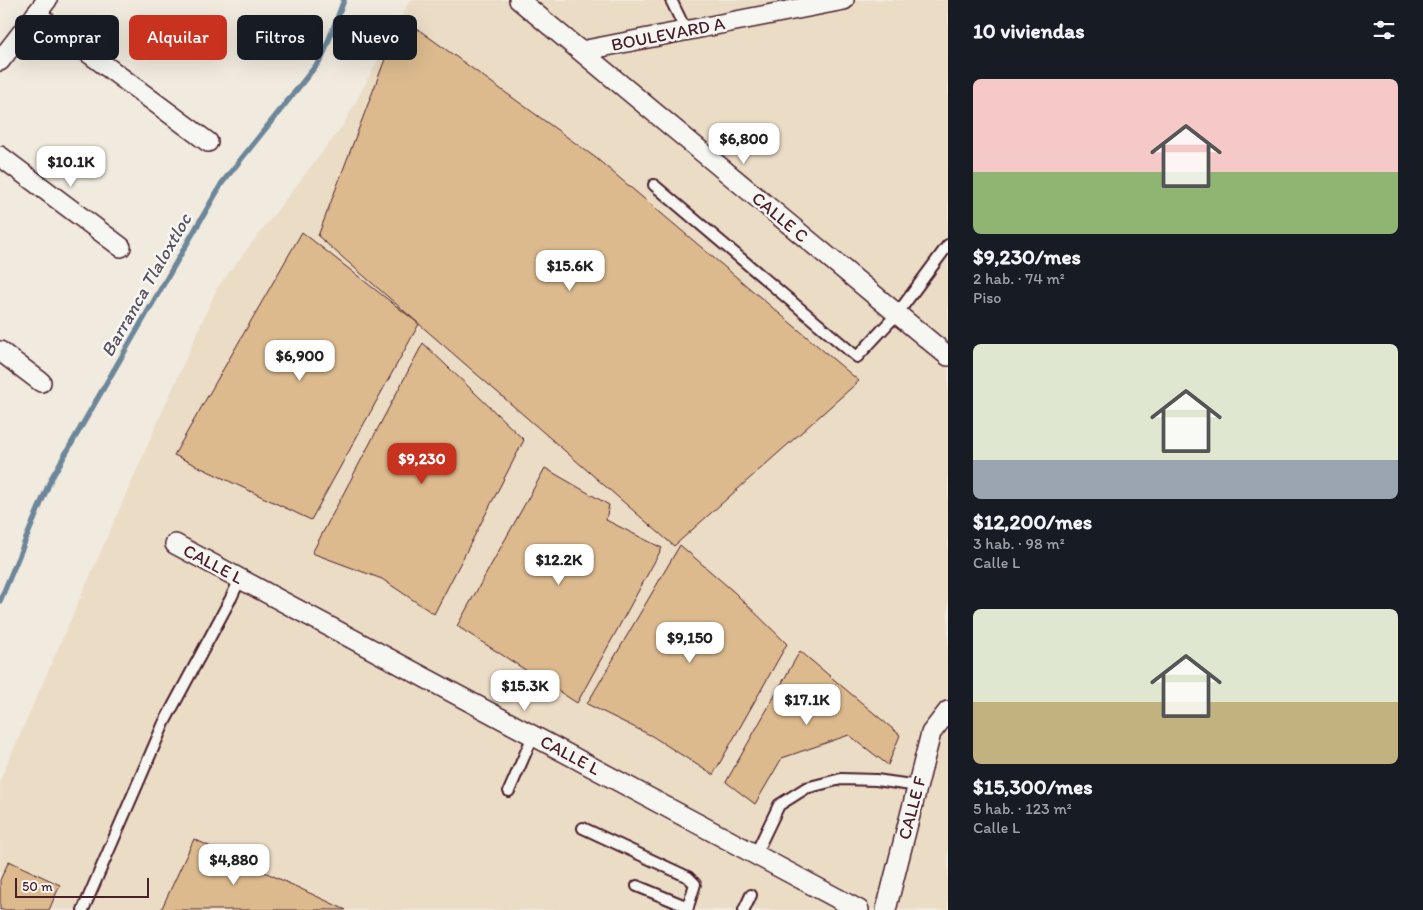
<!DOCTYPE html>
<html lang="es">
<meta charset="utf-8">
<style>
body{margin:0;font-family:Itim,sans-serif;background:#20242c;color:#f1f3f6;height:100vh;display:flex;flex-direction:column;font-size:19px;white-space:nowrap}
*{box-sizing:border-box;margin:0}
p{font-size:16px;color:#9ea1a6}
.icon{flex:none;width:28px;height:28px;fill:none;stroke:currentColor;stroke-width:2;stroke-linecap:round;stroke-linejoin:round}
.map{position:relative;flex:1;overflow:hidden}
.details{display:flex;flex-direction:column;background:#171b24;width:475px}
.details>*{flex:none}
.banner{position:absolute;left:15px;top:15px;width:475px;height:45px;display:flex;gap:10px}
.scale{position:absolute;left:15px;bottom:12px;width:134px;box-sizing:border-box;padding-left:5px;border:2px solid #4a1f2b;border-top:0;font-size:14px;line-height:18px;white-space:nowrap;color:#4a1f2b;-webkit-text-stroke:4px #f6f6f2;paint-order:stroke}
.price{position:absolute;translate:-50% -42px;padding:0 11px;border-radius:10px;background:#fff;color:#222;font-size:16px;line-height:32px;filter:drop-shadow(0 1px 2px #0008)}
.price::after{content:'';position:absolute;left:50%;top:30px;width:15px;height:11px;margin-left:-8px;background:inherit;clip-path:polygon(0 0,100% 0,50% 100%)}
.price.on{background:#c8321e;color:#fff}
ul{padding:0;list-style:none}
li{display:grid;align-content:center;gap:10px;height:265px;padding:0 25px}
li span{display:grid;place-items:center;height:155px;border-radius:8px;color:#555}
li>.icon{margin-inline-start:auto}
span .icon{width:90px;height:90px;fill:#fffc;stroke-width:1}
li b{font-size:21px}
h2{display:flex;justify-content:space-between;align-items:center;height:60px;padding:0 25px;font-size:21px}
.pill{padding:0 18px;border-radius:8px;background:#171b24;box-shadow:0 5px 20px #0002;font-size:18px;line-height:45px}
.pill.on{background:#c8321e;color:#fff}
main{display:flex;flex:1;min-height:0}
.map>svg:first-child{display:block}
</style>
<main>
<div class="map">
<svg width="948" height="910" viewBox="0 0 948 910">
<rect width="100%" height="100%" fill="#f1eade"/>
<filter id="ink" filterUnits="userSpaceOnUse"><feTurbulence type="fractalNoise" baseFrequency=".02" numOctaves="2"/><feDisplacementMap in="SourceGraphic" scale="10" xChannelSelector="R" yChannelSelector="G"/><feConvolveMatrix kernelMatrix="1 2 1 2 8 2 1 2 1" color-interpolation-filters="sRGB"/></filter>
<g filter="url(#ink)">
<path fill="#ebdcc6" d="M410 0H948V910H0V780L217 288 344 124Z"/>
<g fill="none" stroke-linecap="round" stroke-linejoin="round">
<path stroke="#6c879a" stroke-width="5.5" d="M0 601 51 479 222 183 322 58 344 0"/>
</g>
<g fill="#dcba8e" stroke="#4a1f2b">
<path d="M401 17 596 158 859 381 674 546 318 236Z"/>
<path d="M302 232 419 324 311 520 174 455Z"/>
<path d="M423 343 524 440 434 614 382 579 312 553Z"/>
<path d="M545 468 609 505 606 520 662 548 577 703 457 626Z"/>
<path d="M680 545 734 592 787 644 713 775 652 736 587 704Z"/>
<path d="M800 651 900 735 888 765 849 735 782 758 755 804 726 782Z"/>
<path d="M194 839 346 910H161Z"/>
<path d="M9 861 60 885 49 910H0V880Z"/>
</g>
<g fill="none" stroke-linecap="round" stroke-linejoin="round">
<defs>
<g id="lane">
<path d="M671 0 686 31"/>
<path d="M654 185 857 357 897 314 948 245"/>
<path d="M509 791 533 736"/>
<path d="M583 828 688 877 695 884 687 910"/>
<path d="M755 855 779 805 806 788 841 779 876 780 918 786"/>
<path d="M637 886 688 907"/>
<path d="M83 910 164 723 231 598 240 579"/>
<path d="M744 910 751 895"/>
</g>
<g id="street">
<path d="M519 0 948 356"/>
<path d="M36 14 208 142"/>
<path d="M581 51 844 0"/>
<path d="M0 61 47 0"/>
<path d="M0 156 121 247"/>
<path d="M0 351 41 382"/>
<path d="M175 544 859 910"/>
<path d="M886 910 931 733 948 711"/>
</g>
</defs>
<use href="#lane" stroke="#4a1f2b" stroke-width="14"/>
<use href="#street" stroke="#4a1f2b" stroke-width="22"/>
<use href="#lane" stroke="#f6f6f2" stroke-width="10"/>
<use href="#street" stroke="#f6f6f2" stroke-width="19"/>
</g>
</g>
<g text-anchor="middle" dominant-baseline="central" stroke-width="5" stroke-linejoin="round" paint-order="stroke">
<g font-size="18" fill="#4a1f2b" stroke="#f6f6f2">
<text transform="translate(668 34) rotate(-11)">BOULEVARD A</text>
<text transform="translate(780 217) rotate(40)">CALLE C</text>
<text transform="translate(213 564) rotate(28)">CALLE L</text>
<text transform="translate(570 755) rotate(28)">CALLE L</text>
<text transform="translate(912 808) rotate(-75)">CALLE F</text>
</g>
<g font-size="19" font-style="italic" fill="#5b5362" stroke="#f6f6f2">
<text transform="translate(146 285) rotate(-60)">Barranca Tlaloxtloc</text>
</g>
</g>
</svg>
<div class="scale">50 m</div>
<b class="price" style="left:744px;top:165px">$6,800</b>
<b class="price" style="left:71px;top:188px">$10.1K</b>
<b class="price" style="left:570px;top:292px">$15.6K</b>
<b class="price" style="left:300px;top:382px">$6,900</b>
<b class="price on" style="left:422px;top:485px">$9,230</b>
<b class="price" style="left:559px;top:586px">$12.2K</b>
<b class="price" style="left:690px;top:664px">$9,150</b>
<b class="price" style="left:525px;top:712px">$15.3K</b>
<b class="price" style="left:807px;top:726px">$17.1K</b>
<b class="price" style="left:234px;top:886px">$4,880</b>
<div class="banner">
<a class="pill">Comprar</a>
<a class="pill on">Alquilar</a>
<a class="pill">Filtros</a>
<a class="pill">Nuevo</a>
</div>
</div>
<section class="details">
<h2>10 viviendas<svg class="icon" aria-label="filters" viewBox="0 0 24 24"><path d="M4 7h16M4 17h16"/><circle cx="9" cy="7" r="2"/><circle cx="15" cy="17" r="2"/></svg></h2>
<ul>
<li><span style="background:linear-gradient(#f6c9c9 60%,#8fb573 0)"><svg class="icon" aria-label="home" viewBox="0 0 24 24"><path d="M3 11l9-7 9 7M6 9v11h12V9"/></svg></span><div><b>$9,230/mes</b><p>2 hab. · 74 m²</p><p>Piso</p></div></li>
<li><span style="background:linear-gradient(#dfe7d0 75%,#9aa5b1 0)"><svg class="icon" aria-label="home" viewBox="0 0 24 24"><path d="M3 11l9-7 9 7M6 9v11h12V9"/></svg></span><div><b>$12,200/mes</b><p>3 hab. · 98 m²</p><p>Calle L</p></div></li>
<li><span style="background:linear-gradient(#dfe7d0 60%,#c2b280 0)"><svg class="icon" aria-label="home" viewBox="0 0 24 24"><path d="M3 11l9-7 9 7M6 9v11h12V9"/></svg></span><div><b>$15,300/mes</b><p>5 hab. · 123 m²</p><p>Calle L</p></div></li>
</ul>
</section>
</main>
